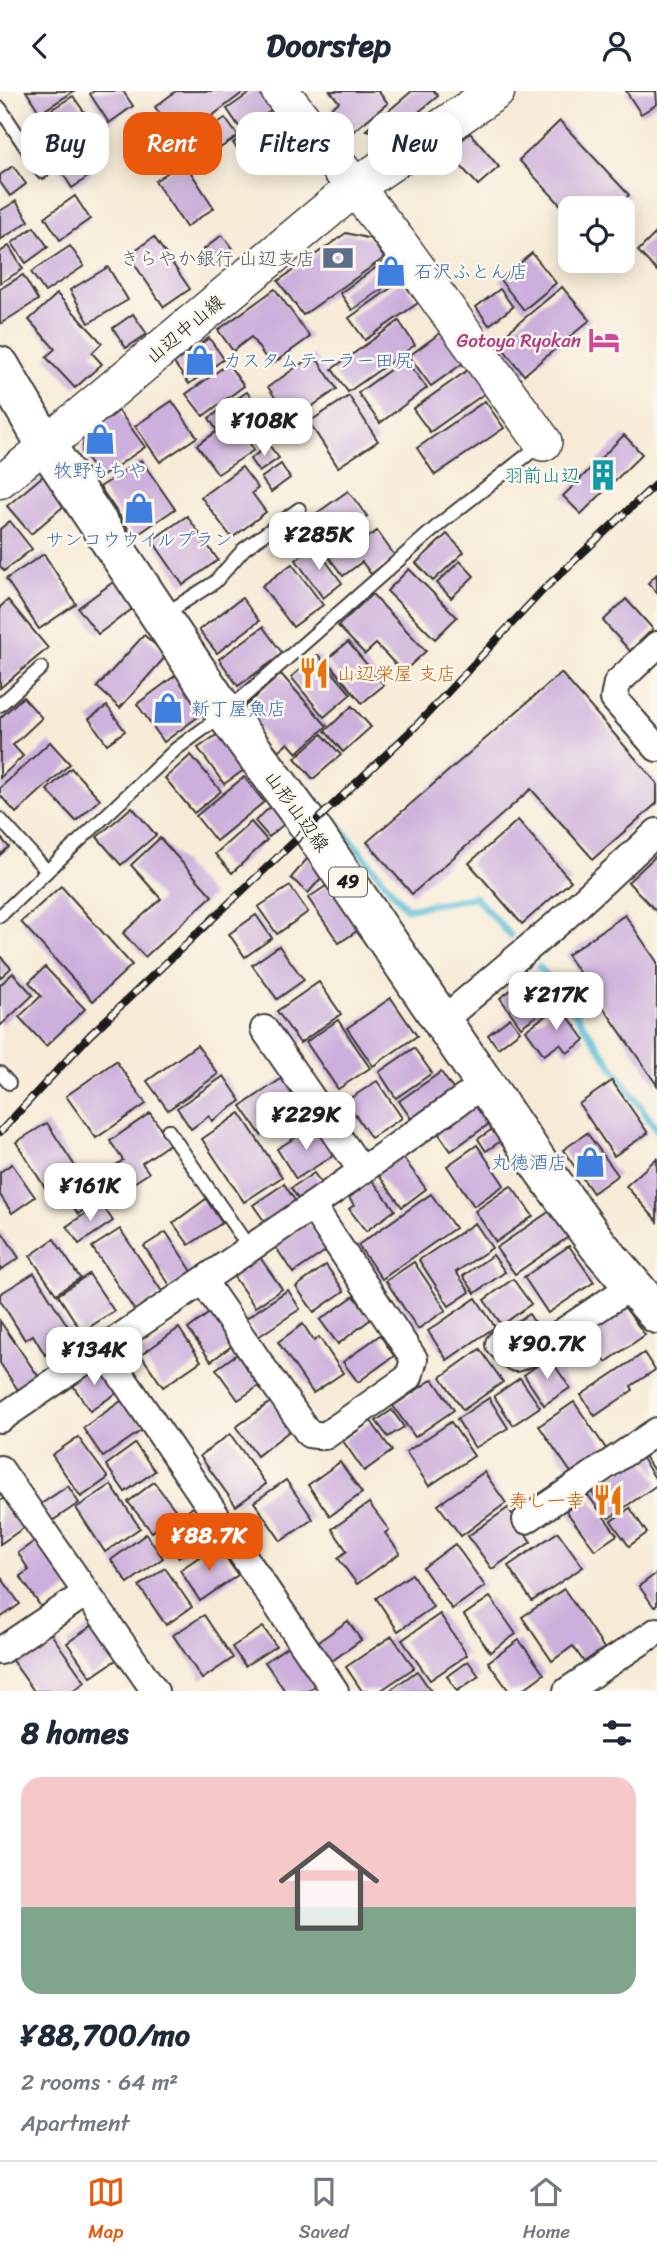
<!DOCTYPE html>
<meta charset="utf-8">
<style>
body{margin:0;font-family:Sriracha,"Klee One",sans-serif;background:#f6f6f7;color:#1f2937;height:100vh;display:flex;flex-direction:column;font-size:26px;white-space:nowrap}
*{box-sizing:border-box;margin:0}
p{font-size:23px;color:#747a83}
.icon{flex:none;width:38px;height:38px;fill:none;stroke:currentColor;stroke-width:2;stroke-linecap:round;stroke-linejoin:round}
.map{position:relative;height:1600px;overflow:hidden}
.panel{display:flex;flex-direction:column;background:#fff;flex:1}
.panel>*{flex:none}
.hud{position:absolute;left:21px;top:21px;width:616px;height:63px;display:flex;gap:14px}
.controls{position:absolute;left:558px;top:105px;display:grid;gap:14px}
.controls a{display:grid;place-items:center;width:77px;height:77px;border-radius:14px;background:#fff;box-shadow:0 4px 18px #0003;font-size:35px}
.price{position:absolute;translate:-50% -60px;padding:0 16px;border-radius:14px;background:#fff;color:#222;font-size:23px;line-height:46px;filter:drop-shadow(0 2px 4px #0008)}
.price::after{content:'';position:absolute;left:50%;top:42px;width:21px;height:16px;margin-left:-10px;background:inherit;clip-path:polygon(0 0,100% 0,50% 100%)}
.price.active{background:#ea580c;color:#fff}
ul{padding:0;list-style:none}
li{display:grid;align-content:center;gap:14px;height:371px;padding:0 21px}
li+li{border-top:2px solid #e0e1e3}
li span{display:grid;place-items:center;height:217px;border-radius:21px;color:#555}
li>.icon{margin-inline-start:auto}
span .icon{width:126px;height:126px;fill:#fffc;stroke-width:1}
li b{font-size:30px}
h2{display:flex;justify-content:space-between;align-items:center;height:84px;padding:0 21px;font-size:30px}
.chip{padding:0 24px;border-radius:21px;background:#fff;box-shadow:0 4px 18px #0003;font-size:24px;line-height:63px}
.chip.active{background:#ea580c;color:#fff}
header{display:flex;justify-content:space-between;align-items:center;height:91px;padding:0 21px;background:#fff;font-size:32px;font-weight:700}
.tab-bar{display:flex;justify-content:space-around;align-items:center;height:98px;border-top:2px solid #e0e1e3;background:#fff;font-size:19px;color:#747a83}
.tab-bar a{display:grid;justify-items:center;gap:4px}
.tab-bar .active{color:#ea580c}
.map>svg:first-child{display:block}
</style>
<header><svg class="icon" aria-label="back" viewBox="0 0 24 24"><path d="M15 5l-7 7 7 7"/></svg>Doorstep<svg class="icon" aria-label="person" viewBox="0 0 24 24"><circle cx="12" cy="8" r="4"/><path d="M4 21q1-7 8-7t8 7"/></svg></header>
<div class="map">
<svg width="657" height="1600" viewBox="0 0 657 1600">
<rect width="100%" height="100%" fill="#fbf7ec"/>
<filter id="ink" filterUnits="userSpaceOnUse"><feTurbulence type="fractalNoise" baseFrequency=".0143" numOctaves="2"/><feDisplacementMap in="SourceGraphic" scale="14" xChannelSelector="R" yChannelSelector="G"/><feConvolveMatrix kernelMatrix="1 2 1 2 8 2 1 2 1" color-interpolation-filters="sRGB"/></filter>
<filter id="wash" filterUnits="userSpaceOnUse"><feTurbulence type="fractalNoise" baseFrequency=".00686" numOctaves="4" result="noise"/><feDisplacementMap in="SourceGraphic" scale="28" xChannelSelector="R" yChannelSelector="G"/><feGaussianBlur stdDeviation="1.57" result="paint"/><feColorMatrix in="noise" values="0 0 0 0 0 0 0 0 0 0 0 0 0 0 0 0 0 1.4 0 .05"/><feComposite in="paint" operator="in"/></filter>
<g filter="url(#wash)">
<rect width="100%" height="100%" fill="#f7ebd7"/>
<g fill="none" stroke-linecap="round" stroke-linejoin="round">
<g stroke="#5bbed9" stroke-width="7">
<path d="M335 730 407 818 475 806 510 844"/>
<path d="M539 876 554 892 657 1039"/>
</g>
</g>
<g id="blocks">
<g fill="#ccafdc">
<path d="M26 0H74L40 22Z"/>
<path d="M94 0H123L133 15 109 32 90 3Z"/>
<path d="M176 0H245L180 49 155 16Z"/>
<path d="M253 0H262L274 17 242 40 227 18Z"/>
<path d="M330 0H378L388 12 351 42 331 17 339 11Z"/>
<path d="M412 0H434L438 5 391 44 366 39Z"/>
<path d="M626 0H656L657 13 641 23Z"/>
<path d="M73 5 89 28 57 49 41 25Z"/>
<path d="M278 21 295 46 266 66 261 59 246 69 233 52Z"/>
<path d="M225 27 238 45 201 70 188 52Z"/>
<path d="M560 30 629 104 615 117H570V124L519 69Z"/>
<path d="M470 42 499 76 478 94 448 61Z"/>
<path d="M80 65 92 83 72 97 60 78Z"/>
<path d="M184 71 214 117 186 136 155 90Z"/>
<path d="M13 75 26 93 10 105 0 91V84Z"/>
<path d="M75 105 90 128 60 149 45 126Z"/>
<path d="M16 110 29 130 0 149V120Z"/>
<path d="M34 136 48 156 26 172 12 152Z"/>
<path d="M657 141V180L638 160Z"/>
<path d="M346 142 371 148 384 167 303 224 278 190Z"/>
<path d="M222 144 234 160 214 175 203 159Z"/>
<path d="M154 146 190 198 164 216 128 164Z"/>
<path d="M9 155 23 178 0 192V161Z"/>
<path d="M70 155 84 175 45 201 31 181Z"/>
<path d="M532 162 556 192 524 219 500 189Z"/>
<path d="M394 164 406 181 352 219 340 202Z"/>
<path d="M108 176 128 209 89 232 70 199Z"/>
<path d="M23 184 38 209 0 233V198Z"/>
<path d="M402 189 418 212 365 249 349 227Z"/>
<path d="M562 196 590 229 524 284 497 250Z"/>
<path d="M275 198 310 246 271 274 251 246 233 260 218 239Z"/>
<path d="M500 198 513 216 489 234 476 216Z"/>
<path d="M57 203 102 252 92 262 102 273 75 297 46 266 55 258 29 229Z"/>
<path d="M133 223 147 243 126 257 113 237Z"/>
<path d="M399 230 415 254 348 301 332 278Z"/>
<path d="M447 237 469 268 431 295 409 265Z"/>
<path d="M209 247 224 268 189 293 174 272Z"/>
<path d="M314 264 337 298 291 330 268 296Z"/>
<path d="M405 268 427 297 380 332 358 302Z"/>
<path d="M228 273 244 295 203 325 186 303Z"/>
<path d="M475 274 491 298 430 341 413 318Z"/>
<path d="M247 301 264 325 242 340 254 359 218 383 197 354 217 340 209 327Z"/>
<path d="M349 305 378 350 338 376 309 331Z"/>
<path d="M172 310 197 346 160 371 135 335Z"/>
<path d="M485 310 504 337 435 384 417 357Z"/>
<path d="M119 320 145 356 100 387 82 361 85 344Z"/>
<path d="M624 344 642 363 581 423 563 405Z"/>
<path d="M269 354 279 367 259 381 250 368Z"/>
<path d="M141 369 175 418 134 446 100 396Z"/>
<path d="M281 373 290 387 271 401 261 387Z"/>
<path d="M242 376 258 397 252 402 266 421 232 447 201 406Z"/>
<path d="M49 380 72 408 31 443 7 415Z"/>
<path d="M348 400 367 425 343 443 353 457 377 440 395 465 371 483 362 471 343 485 303 432Z"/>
<path d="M187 425 218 469 183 494 152 449Z"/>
<path d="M10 430 32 458 4 480 0 475V438Z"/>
<path d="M447 443 464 461 433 490 416 472Z"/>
<path d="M315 455 342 492 323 507 296 469Z"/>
<path d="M44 463 76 513 39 538 6 488Z"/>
<path d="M460 470 474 485 451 507 437 492Z"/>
<path d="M292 473 323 514 293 536 262 495Z"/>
<path d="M409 478 457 526 435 548 387 500Z"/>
<path d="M657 483V502L648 492Z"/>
<path d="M120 486 139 513 98 543 78 517Z"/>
<path d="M372 503 426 560 403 581 376 553 365 563 338 535Z"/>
<path d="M242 507 259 530 217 562 199 539Z"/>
<path d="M626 508 653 538 630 560 603 530Z"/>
<path d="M8 509 48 557 0 597V516Z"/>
<path d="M263 536 283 563 238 595 219 568Z"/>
<path d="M144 544 167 564 120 617 97 596Z"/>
<path d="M348 551 384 594 362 612 326 569Z"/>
<path d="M318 564 351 603 324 626 291 586Z"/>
<path d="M183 579 210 617 164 651 137 613Z"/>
<path d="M561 582 657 692V712L593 768 531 698 412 803 367 751Z"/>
<path d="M281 583 327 635 297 662 288 652 279 660 242 618Z"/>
<path d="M23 606 42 627 13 654 23 665 0 687V627Z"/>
<path d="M107 615 125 640 107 653 89 628Z"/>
<path d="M352 615 371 636 343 661 325 640Z"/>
<path d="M225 638 251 674 224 693 198 657Z"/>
<path d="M322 643 341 664 313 688 295 667Z"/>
<path d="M50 651 70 673 16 722 0 704V697Z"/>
<path d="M191 664 221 700 194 722 165 687Z"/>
<path d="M71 677 100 708 76 730 47 699Z"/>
<path d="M244 686 264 711 216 750 196 725Z"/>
<path d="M277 710 292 726 269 746 255 730Z"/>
<path d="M132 716 156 744 121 774 97 746Z"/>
<path d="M518 729 571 790 522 833 469 772Z"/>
<path d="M251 731 267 749 232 782 215 763Z"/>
<path d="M0 746 9 756 0 764Z"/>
<path d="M160 747 212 805 145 866 123 842 161 808 131 774Z"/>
<path d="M311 763 329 778 308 802 291 787Z"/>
<path d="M657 764V821L628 791Z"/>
<path d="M335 789 366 834 339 852 308 807Z"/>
<path d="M61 795 132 874 93 910 21 831Z"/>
<path d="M290 795 308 821 277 843 258 816Z"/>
<path d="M256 824 272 847 245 866 229 843Z"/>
<path d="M625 824 657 871V994L567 864Z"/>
<path d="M279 855 304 889 277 908 252 874Z"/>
<path d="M0 865 11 877 0 887Z"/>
<path d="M45 876 85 918 46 955 19 926 41 905 29 891Z"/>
<path d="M13 882 33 904 0 935V894Z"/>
<path d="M541 888 557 910 521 936 500 907 525 889 530 896Z"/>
<path d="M319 891 341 923 300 952 277 920Z"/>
<path d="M391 907 417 945 373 975 347 937Z"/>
<path d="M560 914 585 949 567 962 560 953 544 964 526 939Z"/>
<path d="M510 927 520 940 498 957 488 944Z"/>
<path d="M338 929 370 977 338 998 306 951Z"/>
<path d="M197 954 218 983 168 1019 147 990Z"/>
<path d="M414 957 432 982 396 1007 379 981Z"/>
<path d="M116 970 146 1013 96 1047 66 1005Z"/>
<path d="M441 981 458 1005 416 1035 399 1010Z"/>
<path d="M287 984 306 1013 261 1044 241 1015Z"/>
<path d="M224 985 241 1010 212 1030 209 1025 191 1038 177 1017Z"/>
<path d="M377 990 402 1027 371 1047 346 1010Z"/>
<path d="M612 990 648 1042 614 1065 579 1013Z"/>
<path d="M476 1006 493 1030 451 1060 434 1036Z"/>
<path d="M150 1022 171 1052 142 1072 149 1082 129 1095 115 1075 123 1069 110 1050Z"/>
<path d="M240 1022 282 1086 244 1111 202 1048Z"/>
<path d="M47 1032 80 1083 49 1103 16 1051Z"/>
<path d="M317 1033 336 1063 296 1088 277 1058Z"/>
<path d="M500 1033 508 1045 486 1060 478 1048Z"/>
<path d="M587 1042 618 1084 593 1102 563 1059Z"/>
<path d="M477 1054 504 1094 474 1115 447 1075Z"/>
<path d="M402 1065 426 1098 402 1116 377 1082Z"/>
<path d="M657 1067V1130L626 1095Z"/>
<path d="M12 1073 35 1106 12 1122 0 1104V1081Z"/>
<path d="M314 1082 325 1098 302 1114 291 1097Z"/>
<path d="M372 1089 395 1119 366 1140 349 1118 354 1114 349 1107Z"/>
<path d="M86 1091 98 1109 78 1123 66 1105Z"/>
<path d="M284 1093 298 1114 267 1134 253 1114Z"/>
<path d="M511 1095 533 1125 496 1151 475 1120Z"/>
<path d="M431 1103 455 1137 382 1188 358 1154Z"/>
<path d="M206 1108 222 1132 189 1154 173 1132Z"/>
<path d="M101 1112 113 1130 79 1153 67 1135Z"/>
<path d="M556 1116 574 1142 515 1183 496 1157Z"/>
<path d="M308 1132 327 1159 293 1182 275 1155Z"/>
<path d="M475 1132 492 1157 456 1181 470 1201 449 1215 419 1169Z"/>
<path d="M0 1138 19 1167 0 1179Z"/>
<path d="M120 1138 163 1202 135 1220 92 1156Z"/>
<path d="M166 1141 193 1182 171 1196 144 1155Z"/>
<path d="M54 1148 80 1187 56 1203 30 1165Z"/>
<path d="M569 1155 594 1191 548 1222 524 1186Z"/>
<path d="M493 1164 505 1181 475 1202 463 1185Z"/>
<path d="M259 1165 282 1198 255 1216 232 1183Z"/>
<path d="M414 1171 446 1219 418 1238 386 1190Z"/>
<path d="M326 1174 344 1200 314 1221 296 1196Z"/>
<path d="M34 1182 74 1245 45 1264 33 1244 25 1249 0 1209V1203Z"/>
<path d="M89 1183 114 1220 82 1241 58 1204Z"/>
<path d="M513 1188 531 1213 502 1234 484 1209Z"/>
<path d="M288 1199 300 1218 258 1246 245 1228Z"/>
<path d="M354 1205 371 1228 338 1253 320 1229Z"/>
<path d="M476 1207 495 1236 447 1269 428 1240Z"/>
<path d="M623 1214 645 1244 606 1271 585 1242Z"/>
<path d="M212 1220 236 1252 211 1270 188 1238Z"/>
<path d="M529 1223 542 1243 522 1256 508 1236Z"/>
<path d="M0 1230 38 1285 18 1299 0 1272Z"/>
<path d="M303 1233 314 1250 319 1246 343 1282 313 1302 278 1251Z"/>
<path d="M179 1237 201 1270 163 1296 141 1264Z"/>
<path d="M380 1244 394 1265 358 1291 343 1271Z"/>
<path d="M480 1258 503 1291 463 1319 441 1286Z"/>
<path d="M240 1261 262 1293 238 1309 216 1278Z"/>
<path d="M644 1262 655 1279 631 1295 633 1299 595 1325 581 1304Z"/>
<path d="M549 1266 570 1297 544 1314 524 1284Z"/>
<path d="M98 1272 118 1301 90 1320 70 1290Z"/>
<path d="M520 1287 540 1316 513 1334 494 1305Z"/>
<path d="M433 1288 454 1319 415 1346 393 1315Z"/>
<path d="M489 1307 508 1337 475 1357 457 1328Z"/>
<path d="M124 1308 145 1337 103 1366 83 1337Z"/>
<path d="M272 1310 292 1338 257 1365 236 1336Z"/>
<path d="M574 1311 607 1359 572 1383 539 1335Z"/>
<path d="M392 1319 404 1336 388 1346 376 1330Z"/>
<path d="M371 1330 392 1360 364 1380 343 1350Z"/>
<path d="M451 1331 474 1365 429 1395 406 1361Z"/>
<path d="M230 1343 266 1393 236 1415 200 1365Z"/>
<path d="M78 1346 108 1387 81 1406 52 1364Z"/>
<path d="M135 1353 155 1380 125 1401 106 1374Z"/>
<path d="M657 1355V1384L644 1365Z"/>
<path d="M641 1366 657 1390V1394L609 1427 591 1400Z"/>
<path d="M340 1371 362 1402 330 1425 308 1394Z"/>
<path d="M484 1381 506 1412 461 1445 438 1414Z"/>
<path d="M286 1389 313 1428 281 1450 254 1411Z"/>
<path d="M154 1391 177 1421 152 1441 128 1411Z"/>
<path d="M111 1394 140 1437 105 1461 76 1417Z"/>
<path d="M68 1395 79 1412 52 1430 41 1413Z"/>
<path d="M8 1404 28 1434 0 1453V1410Z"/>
<path d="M588 1404 617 1444 595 1459 566 1420Z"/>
<path d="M199 1412 217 1440 178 1466 160 1439Z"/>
<path d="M369 1412 389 1439 385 1442 400 1462 357 1493 338 1467 347 1460 332 1438Z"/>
<path d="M508 1417 531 1451 492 1478 468 1445Z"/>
<path d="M630 1417 647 1442 629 1455 611 1430Z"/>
<path d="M558 1441 583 1476 532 1510 508 1475Z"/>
<path d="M146 1443 163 1467 128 1492 111 1469Z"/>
<path d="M39 1447 72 1495 41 1516 20 1485 29 1479 18 1462Z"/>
<path d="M455 1453 485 1495 452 1518 423 1477Z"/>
<path d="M217 1454 238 1484 200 1510 180 1479Z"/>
<path d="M165 1477 192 1516 166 1534 139 1495Z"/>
<path d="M657 1482V1514L654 1516 639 1495Z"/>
<path d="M412 1483 433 1516 398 1540 376 1507Z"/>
<path d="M0 1485 20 1513 0 1527Z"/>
<path d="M564 1498 604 1557 584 1571 573 1555 552 1570 522 1526Z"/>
<path d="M490 1506 516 1543 490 1561 464 1524Z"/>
<path d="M440 1523 467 1564 430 1589 402 1549Z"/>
<path d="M204 1524 233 1567 202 1588 173 1544Z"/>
<path d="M348 1530 361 1549 329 1572 315 1553Z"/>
<path d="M96 1532 119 1567 91 1586 67 1552Z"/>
<path d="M263 1536 276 1555 245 1575 232 1556Z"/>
<path d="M49 1540 85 1591 73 1600H34L11 1568Z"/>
<path d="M392 1545 414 1577 380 1600H362L346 1576Z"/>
<path d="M519 1549 544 1583 521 1600H509L488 1571Z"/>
<path d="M294 1551 321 1591 308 1600H285L265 1571Z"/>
<path d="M468 1570 479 1585 457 1600 447 1585Z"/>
<path d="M417 1580 431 1600H389Z"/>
</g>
</g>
</g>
<g filter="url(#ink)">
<use href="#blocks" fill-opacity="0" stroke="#3d3b38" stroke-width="2"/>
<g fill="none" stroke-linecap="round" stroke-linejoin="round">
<defs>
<g id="service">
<path d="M0 17 42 81"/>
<path d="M165 523 215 491 244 458 299 418"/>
<path d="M0 614 41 577"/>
<path d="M0 728 47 780"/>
<path d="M0 825 176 658 225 622 442 431 540 354"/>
<path d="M0 982 9 992"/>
<path d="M168 1039 250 1158"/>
</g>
<g id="minor">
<path d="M657 554 617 592 614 608 657 657"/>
<path d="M442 930 564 827 657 741"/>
<path d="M264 938 362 1080"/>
<path d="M203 1190 309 1343 325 1345 409 1286 414 1268 312 1115"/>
<path d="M499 1253 508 1262 516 1267 534 1260 633 1194"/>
<path d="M103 1258 335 1600"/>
<path d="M0 1328 312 1115 484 993"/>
<path d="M0 1378 155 1600"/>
<path d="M526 1429 657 1340"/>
<path d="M0 1560 86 1502"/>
<path d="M567 1600 657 1540"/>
</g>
<path id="tertiary" d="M0 391 46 354"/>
<g id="secondary">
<path d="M280 0 396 149 543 351"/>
<path d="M46 354 355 96 496 0"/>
</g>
<path id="primary" d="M0 275 46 354 225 622 310 736 544 1080 599 1155 657 1223"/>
</defs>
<use href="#service" stroke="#3d3b38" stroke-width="16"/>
<use href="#minor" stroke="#3d3b38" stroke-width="30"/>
<use href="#tertiary" stroke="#3d3b38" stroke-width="35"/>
<use href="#secondary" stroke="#3d3b38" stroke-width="40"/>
<use href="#primary" stroke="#3d3b38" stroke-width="42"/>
<use href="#service" stroke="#fff" stroke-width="12"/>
<use href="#minor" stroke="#fff" stroke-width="26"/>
<use href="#tertiary" stroke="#fff" stroke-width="32"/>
<use href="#secondary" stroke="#fff" stroke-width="37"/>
<use href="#primary" stroke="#fff" stroke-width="38"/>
<defs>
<path id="rail" d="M0 1041 90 944 415 636 543 499 657 392"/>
</defs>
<use href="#rail" stroke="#1c1c1c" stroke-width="8"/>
<use href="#rail" stroke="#fbf7ec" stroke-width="5" stroke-dasharray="16" stroke-linecap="butt"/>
</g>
</g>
<defs>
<symbol id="bank-bare" viewBox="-9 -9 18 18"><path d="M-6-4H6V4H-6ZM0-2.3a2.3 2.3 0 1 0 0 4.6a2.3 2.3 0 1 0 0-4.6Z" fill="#5c6f8a" stroke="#fbf7ec" stroke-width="2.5" paint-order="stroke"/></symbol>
<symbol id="shop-bare" viewBox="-9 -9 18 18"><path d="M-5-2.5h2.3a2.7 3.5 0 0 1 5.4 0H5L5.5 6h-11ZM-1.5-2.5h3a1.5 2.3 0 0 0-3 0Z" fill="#3f7fe0" stroke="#fbf7ec" stroke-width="2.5" paint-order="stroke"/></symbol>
<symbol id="hotel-bare" viewBox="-9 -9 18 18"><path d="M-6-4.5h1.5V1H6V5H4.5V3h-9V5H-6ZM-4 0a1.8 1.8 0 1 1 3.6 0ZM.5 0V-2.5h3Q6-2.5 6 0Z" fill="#d1479c" stroke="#fbf7ec" stroke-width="2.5" paint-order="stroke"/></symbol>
<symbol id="building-bare" viewBox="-9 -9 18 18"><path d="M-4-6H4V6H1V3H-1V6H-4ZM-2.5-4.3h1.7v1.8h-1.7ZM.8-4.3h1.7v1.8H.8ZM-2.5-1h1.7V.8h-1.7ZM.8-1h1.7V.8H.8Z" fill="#0f9aa8" stroke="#fbf7ec" stroke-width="2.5" paint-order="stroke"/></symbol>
<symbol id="restaurant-bare" viewBox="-9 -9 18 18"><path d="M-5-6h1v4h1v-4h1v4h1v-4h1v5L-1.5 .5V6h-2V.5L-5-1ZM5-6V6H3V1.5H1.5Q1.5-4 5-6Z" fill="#e8710a" stroke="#fbf7ec" stroke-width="2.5" paint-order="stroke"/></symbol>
</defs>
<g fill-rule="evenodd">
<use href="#bank-bare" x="316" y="145" width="44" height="44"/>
<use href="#shop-bare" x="369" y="158" width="44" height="44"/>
<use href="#hotel-bare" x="582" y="227" width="44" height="44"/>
<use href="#shop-bare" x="178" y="247" width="44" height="44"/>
<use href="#shop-bare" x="78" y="326" width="44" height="44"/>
<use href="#building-bare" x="581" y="362" width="44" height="44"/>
<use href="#shop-bare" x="117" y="395" width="44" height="44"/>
<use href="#restaurant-bare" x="292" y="560" width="44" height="44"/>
<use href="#shop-bare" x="146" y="595" width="44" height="44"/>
<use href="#shop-bare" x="568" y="1049" width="44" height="44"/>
<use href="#restaurant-bare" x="586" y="1387" width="44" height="44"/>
</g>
<g text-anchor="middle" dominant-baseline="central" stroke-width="5" stroke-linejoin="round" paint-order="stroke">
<rect fill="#fbf7ec" stroke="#5f5e5a" stroke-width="2" x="329" y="776.5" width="38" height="29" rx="5"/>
<g font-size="18" font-weight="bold" fill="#1c1c1c">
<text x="348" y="791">49</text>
</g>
<g font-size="19" fill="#4e5e75" stroke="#fbf7ec" text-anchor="end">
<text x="315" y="167">きらやか銀行 山辺支店</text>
</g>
<g font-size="19" fill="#366cbe" stroke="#fbf7ec" text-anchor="start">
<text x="414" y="180">石沢ふとん店</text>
<text x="223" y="269">カスタムテーラー田尻</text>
<text x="100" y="379" text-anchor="middle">牧野もちや</text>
<text x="139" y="448" text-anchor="middle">サンコウウイルプラン</text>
<text x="191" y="617">新丁屋魚店</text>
<text x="567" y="1071" text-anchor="end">丸徳酒店</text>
</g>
<g font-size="19" fill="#1c1c1c" stroke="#fbf7ec">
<text transform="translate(185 238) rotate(-40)">山辺中山線</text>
<text transform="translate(297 720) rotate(54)">山形山辺線</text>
</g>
<g font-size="19" fill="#b23c85" stroke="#fbf7ec" text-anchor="end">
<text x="581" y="249">Gotoya Ryokan</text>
</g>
<g font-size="19" fill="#0d838f" stroke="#fbf7ec" text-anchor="end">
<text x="580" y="384">羽前山辺</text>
</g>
<g font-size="19" fill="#c56008" stroke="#fbf7ec" text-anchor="start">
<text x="337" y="582">山辺栄屋 支店</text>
<text x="585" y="1409" text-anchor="end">寿し一幸</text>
</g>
</g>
</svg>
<div class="controls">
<a><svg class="icon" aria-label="locate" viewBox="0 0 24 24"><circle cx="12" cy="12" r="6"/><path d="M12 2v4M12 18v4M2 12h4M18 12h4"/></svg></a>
</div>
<b class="price" style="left:264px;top:367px">¥108K</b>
<b class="price" style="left:319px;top:481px">¥285K</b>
<b class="price" style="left:556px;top:941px">¥217K</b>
<b class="price" style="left:306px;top:1061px">¥229K</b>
<b class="price" style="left:90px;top:1132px">¥161K</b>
<b class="price" style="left:547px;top:1290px">¥90.7K</b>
<b class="price" style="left:94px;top:1296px">¥134K</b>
<b class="price active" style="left:209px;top:1482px">¥88.7K</b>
<div class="hud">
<a class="chip">Buy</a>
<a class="chip active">Rent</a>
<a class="chip">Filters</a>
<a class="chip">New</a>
</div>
</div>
<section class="panel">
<h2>8 homes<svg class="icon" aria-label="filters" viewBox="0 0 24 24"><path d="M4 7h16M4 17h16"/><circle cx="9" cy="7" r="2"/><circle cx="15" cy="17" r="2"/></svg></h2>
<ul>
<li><span style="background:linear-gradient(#f6c9c9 60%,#7fa58c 0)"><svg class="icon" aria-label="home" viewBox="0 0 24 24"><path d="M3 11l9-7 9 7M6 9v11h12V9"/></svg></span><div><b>¥88,700/mo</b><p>2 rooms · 64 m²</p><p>Apartment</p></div></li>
</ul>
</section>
<nav class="tab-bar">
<a class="active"><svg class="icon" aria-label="map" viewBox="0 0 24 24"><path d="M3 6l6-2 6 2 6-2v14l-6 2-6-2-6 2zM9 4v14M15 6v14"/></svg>Map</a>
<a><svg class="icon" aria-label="saved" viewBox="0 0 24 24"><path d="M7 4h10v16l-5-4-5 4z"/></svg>Saved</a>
<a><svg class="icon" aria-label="home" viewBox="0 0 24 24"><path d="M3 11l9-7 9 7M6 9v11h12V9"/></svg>Home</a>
</nav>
